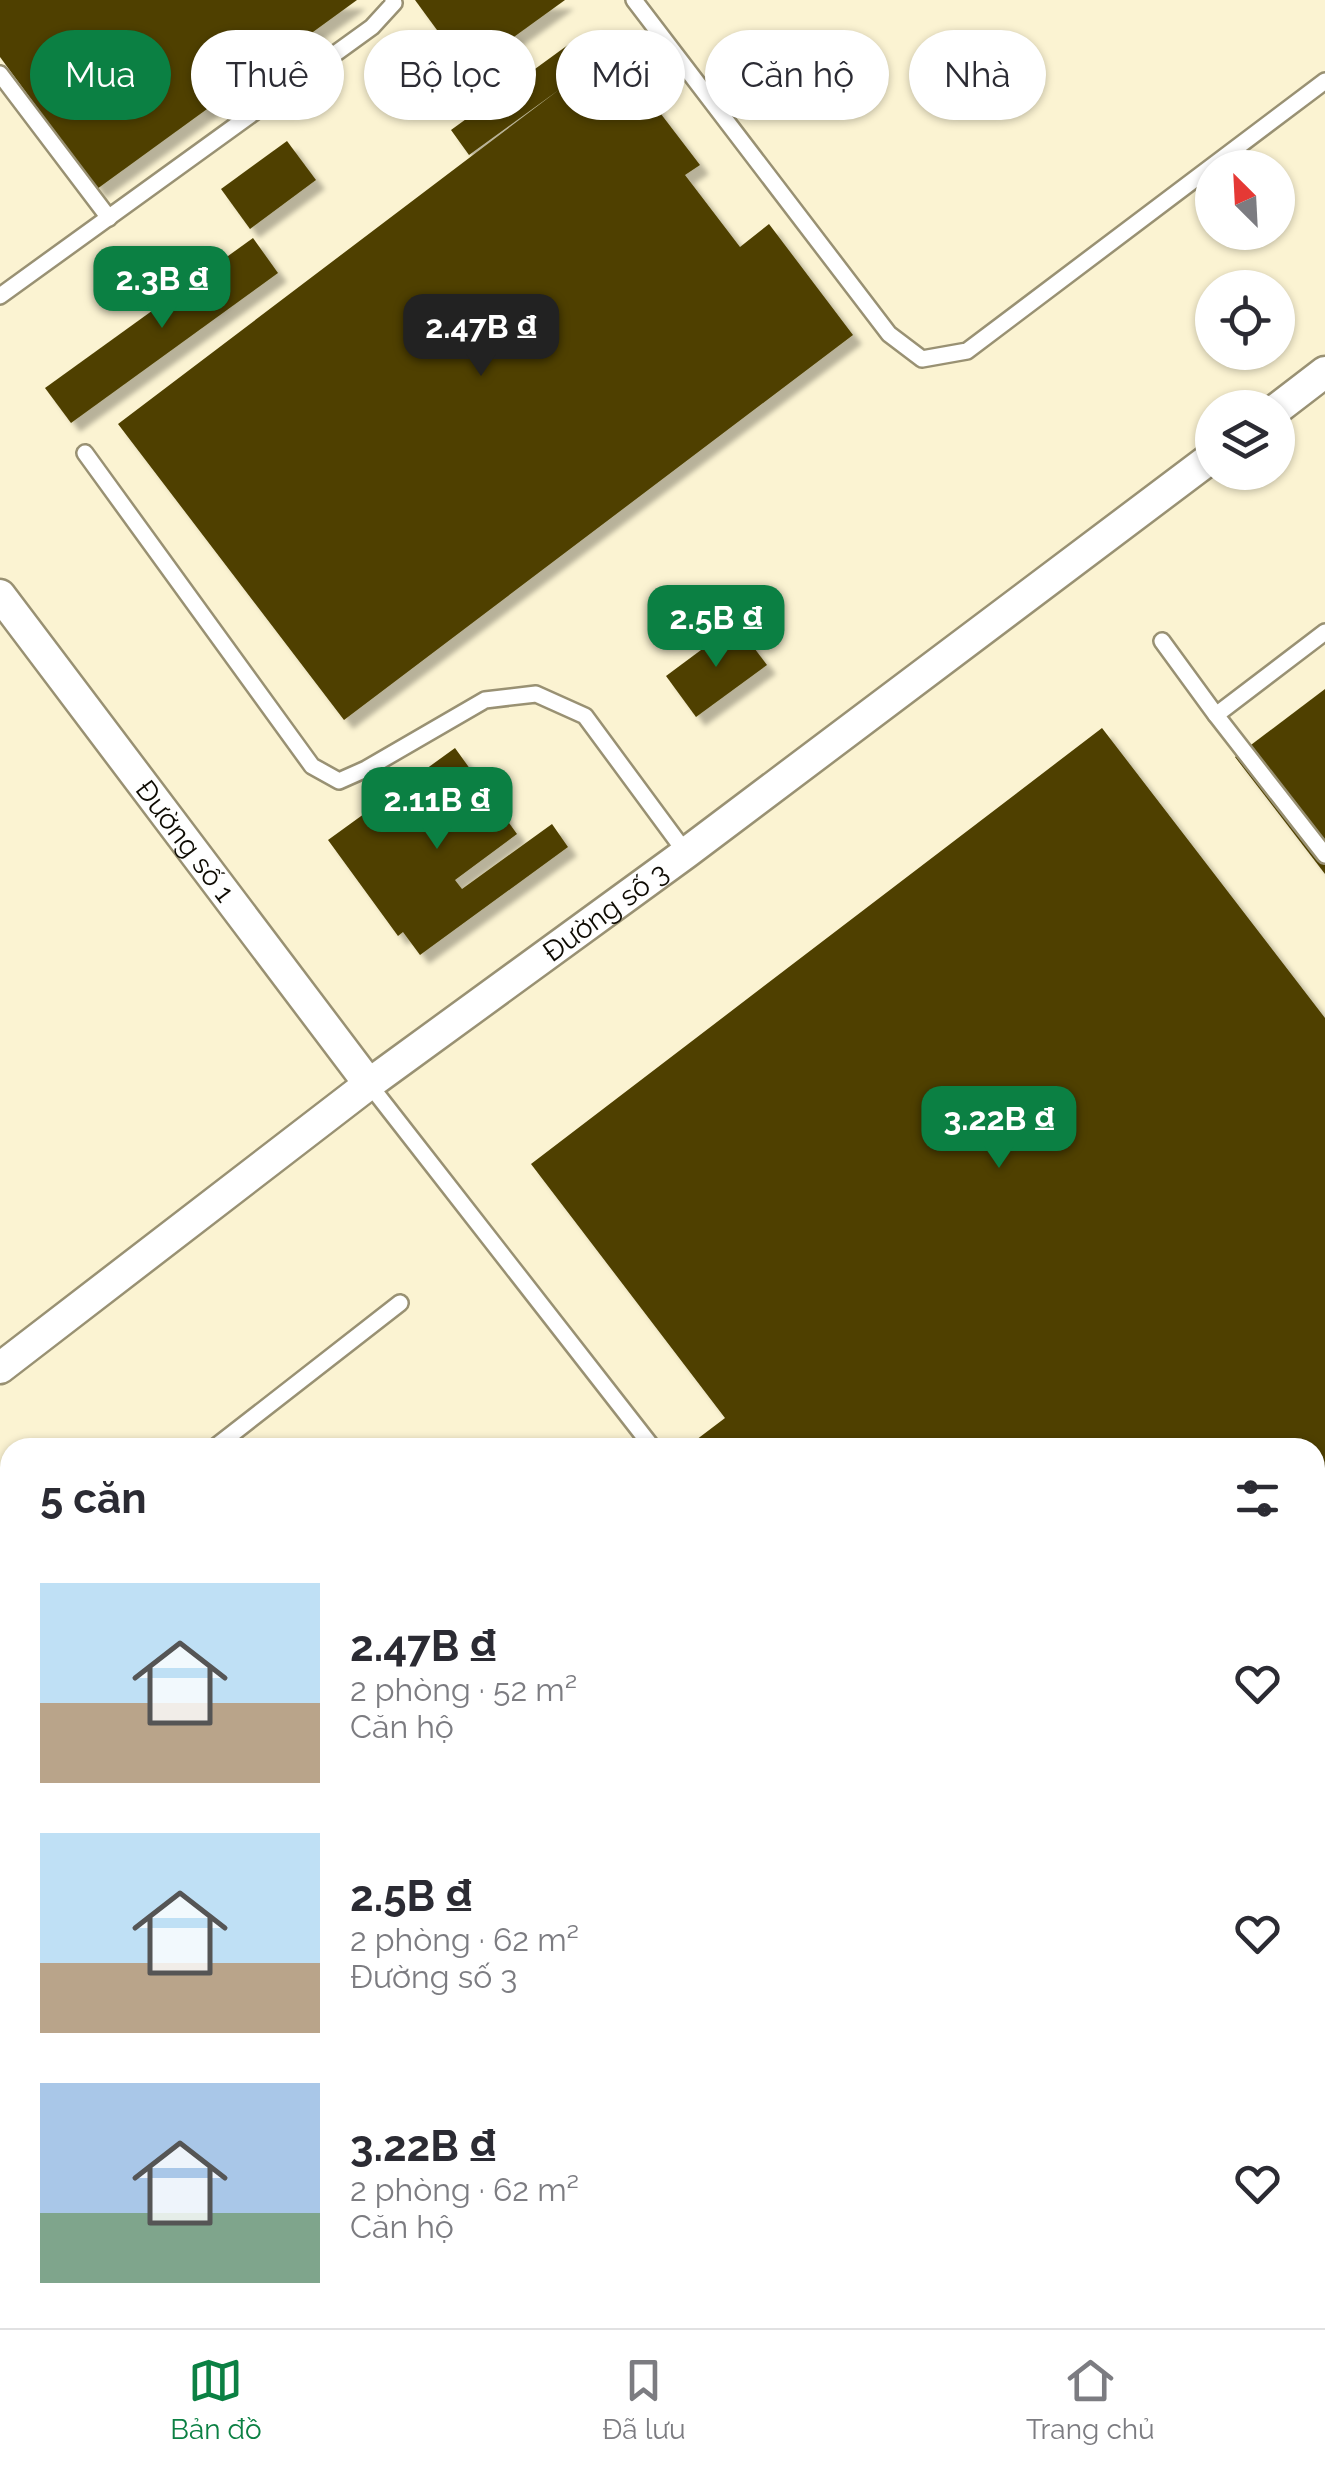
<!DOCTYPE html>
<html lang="vi">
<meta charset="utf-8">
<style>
body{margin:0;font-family:Raleway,sans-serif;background:#f7f7f7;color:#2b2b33;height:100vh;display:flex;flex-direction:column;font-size:38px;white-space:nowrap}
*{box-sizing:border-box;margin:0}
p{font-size:32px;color:#7c7c81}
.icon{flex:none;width:55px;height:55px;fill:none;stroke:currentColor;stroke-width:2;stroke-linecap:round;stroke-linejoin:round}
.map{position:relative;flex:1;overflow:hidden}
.panel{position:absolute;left:0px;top:1438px;width:1325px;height:892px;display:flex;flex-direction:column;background:#fff;border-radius:30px 30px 0 0;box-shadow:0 2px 8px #0004}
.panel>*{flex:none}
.banner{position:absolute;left:30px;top:30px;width:1265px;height:90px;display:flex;gap:20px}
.needle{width:65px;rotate:336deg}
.fabs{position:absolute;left:1195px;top:150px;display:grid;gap:20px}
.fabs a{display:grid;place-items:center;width:100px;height:100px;border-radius:50%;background:#fff;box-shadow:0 2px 8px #0004;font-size:50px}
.price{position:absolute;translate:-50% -85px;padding:0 22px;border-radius:20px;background:#0b8043;color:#fff;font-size:32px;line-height:65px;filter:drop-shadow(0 2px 5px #0008)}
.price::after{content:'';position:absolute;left:50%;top:60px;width:30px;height:22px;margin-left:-15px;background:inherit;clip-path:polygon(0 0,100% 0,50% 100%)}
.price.on{background:#222;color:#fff}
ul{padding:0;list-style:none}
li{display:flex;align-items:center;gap:30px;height:250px;padding:0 40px}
li span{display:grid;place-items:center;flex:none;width:280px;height:200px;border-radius:0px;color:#555}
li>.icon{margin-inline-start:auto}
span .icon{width:120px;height:120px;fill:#fffc;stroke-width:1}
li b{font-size:42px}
h2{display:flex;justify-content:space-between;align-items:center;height:120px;padding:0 40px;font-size:42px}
.tag{padding:0 35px;border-radius:45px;background:#fff;box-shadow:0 2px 8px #0004;font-size:35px;line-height:90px}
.tag.on{background:#0b8043;color:#fff}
.dock{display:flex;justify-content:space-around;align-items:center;height:140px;border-top:2px solid #e1e1e2;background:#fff;font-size:28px;color:#7c7c81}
.dock a{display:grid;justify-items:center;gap:5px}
.dock .on{color:#0b8043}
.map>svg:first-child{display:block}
</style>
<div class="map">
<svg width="1325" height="2328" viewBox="0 0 1325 2328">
<defs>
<filter id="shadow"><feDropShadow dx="9" dy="9" stdDeviation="2.5" flood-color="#0004"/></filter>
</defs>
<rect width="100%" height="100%" fill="#fbf3d2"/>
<g fill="#4f4101" filter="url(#shadow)">
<path d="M0 0H357L97 189 0 57Z"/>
<path d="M415 0H565L467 71Z"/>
<path d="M572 42 590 67 612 50 700 165 685 175 740 247 769 224 853 335 344 720 118 424 560 89 469 155 451 130Z"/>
<path d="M287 141 316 180 250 229 221 189Z"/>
<path d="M253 238 278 273 71 423 45 388Z"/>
<path d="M736 624 767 665 696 717 666 676Z"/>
<path d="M1325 689V874L1235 757Z"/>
<path d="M1102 728 1325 1018V2157L1315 2164V1448H696L692 1443 725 1418 531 1164Z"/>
<path d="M455 748 517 834 455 880 462 889 552 824 568 847 420 955 403 932 398 936 328 840Z"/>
<path d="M516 2320H875L881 2328H522Z"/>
<path d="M892 2320H1257L1263 2328H898Z"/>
</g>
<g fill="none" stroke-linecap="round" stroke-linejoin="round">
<defs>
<g id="service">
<path d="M634 0 889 334 922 359 967 351 1325 81"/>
<path d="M0 74 109 218"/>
<path d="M0 296 372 27 394 3 393 0"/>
<path d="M85 453 312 766 339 781 366 769 485 700 536 694 585 716 686 853"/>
<path d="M1162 641 1216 715 1325 855"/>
<path d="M1216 715 1325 632"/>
<path d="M369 1084 653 1448"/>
<path d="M214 1448 400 1303"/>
<path d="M0 1614 10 1606"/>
<path d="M1315 2269 1325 2262"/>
<path d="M1315 2296 1325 2309"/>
</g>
<g id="minor">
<path d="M1278 408 1325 372"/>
<path id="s1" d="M0 595 369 1084"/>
<path id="s2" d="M0 1368 369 1084 686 853 1212 457"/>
</g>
</defs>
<use href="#service" stroke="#999173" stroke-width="20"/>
<use href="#minor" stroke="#999173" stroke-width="35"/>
<use href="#service" stroke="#fff" stroke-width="15"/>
<use href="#minor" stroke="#fff" stroke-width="30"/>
</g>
<g text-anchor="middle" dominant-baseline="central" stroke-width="10" stroke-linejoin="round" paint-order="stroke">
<g font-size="28" fill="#0e0b03" stroke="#fff">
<text stroke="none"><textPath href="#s1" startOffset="308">Đường số 1</textPath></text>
<text stroke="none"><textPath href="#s2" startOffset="758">Đường số 3</textPath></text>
</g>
</g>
</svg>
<div class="fabs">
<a><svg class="needle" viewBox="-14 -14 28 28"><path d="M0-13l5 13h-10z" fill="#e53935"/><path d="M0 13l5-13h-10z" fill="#7c7c81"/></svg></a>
<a><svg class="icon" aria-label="locate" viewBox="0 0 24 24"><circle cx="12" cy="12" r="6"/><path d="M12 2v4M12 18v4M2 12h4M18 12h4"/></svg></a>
<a><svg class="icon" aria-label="layers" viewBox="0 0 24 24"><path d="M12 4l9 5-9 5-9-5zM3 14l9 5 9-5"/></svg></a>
</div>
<b class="price" style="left:162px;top:331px">2.3B ₫</b>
<b class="price on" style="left:481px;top:379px">2.47B ₫</b>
<b class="price" style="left:716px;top:670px">2.5B ₫</b>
<b class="price" style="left:437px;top:852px">2.11B ₫</b>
<b class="price" style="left:999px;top:1171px">3.22B ₫</b>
<div class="banner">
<a class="tag on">Mua</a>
<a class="tag">Thuê</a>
<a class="tag">Bộ lọc</a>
<a class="tag">Mới</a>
<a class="tag">Căn hộ</a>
<a class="tag">Nhà</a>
</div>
<section class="panel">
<h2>5 căn<svg class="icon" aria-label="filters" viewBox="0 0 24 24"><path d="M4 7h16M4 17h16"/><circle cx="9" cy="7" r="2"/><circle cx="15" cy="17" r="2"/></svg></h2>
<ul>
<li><span style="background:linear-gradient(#bfe0f5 60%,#b9a48a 0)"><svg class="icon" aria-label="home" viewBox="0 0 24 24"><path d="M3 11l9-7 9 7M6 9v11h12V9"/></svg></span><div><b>2.47B ₫</b><p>2 phòng · 52 m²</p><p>Căn hộ</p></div><svg class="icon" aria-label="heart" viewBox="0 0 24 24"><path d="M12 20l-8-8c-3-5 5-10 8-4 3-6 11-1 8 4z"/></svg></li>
<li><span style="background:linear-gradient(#bfe0f5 65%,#b9a48a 0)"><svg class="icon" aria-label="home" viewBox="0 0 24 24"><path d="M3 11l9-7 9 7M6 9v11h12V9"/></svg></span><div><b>2.5B ₫</b><p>2 phòng · 62 m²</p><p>Đường số 3</p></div><svg class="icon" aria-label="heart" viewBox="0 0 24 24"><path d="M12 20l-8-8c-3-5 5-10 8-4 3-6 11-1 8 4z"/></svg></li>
<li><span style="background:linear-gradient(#a9c7e8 65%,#7fa58c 0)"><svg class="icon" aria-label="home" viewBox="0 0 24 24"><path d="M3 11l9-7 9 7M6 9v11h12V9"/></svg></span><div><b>3.22B ₫</b><p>2 phòng · 62 m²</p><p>Căn hộ</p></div><svg class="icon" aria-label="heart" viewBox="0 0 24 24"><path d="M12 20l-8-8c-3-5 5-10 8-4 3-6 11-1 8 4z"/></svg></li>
</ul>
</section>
</div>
<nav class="dock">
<a class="on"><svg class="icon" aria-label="map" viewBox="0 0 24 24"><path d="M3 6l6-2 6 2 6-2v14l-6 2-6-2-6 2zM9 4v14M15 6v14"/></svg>Bản đồ</a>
<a><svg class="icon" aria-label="saved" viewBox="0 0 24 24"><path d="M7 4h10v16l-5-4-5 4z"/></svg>Đã lưu</a>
<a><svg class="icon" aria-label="home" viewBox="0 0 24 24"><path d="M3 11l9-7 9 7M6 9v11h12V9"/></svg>Trang chủ</a>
</nav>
